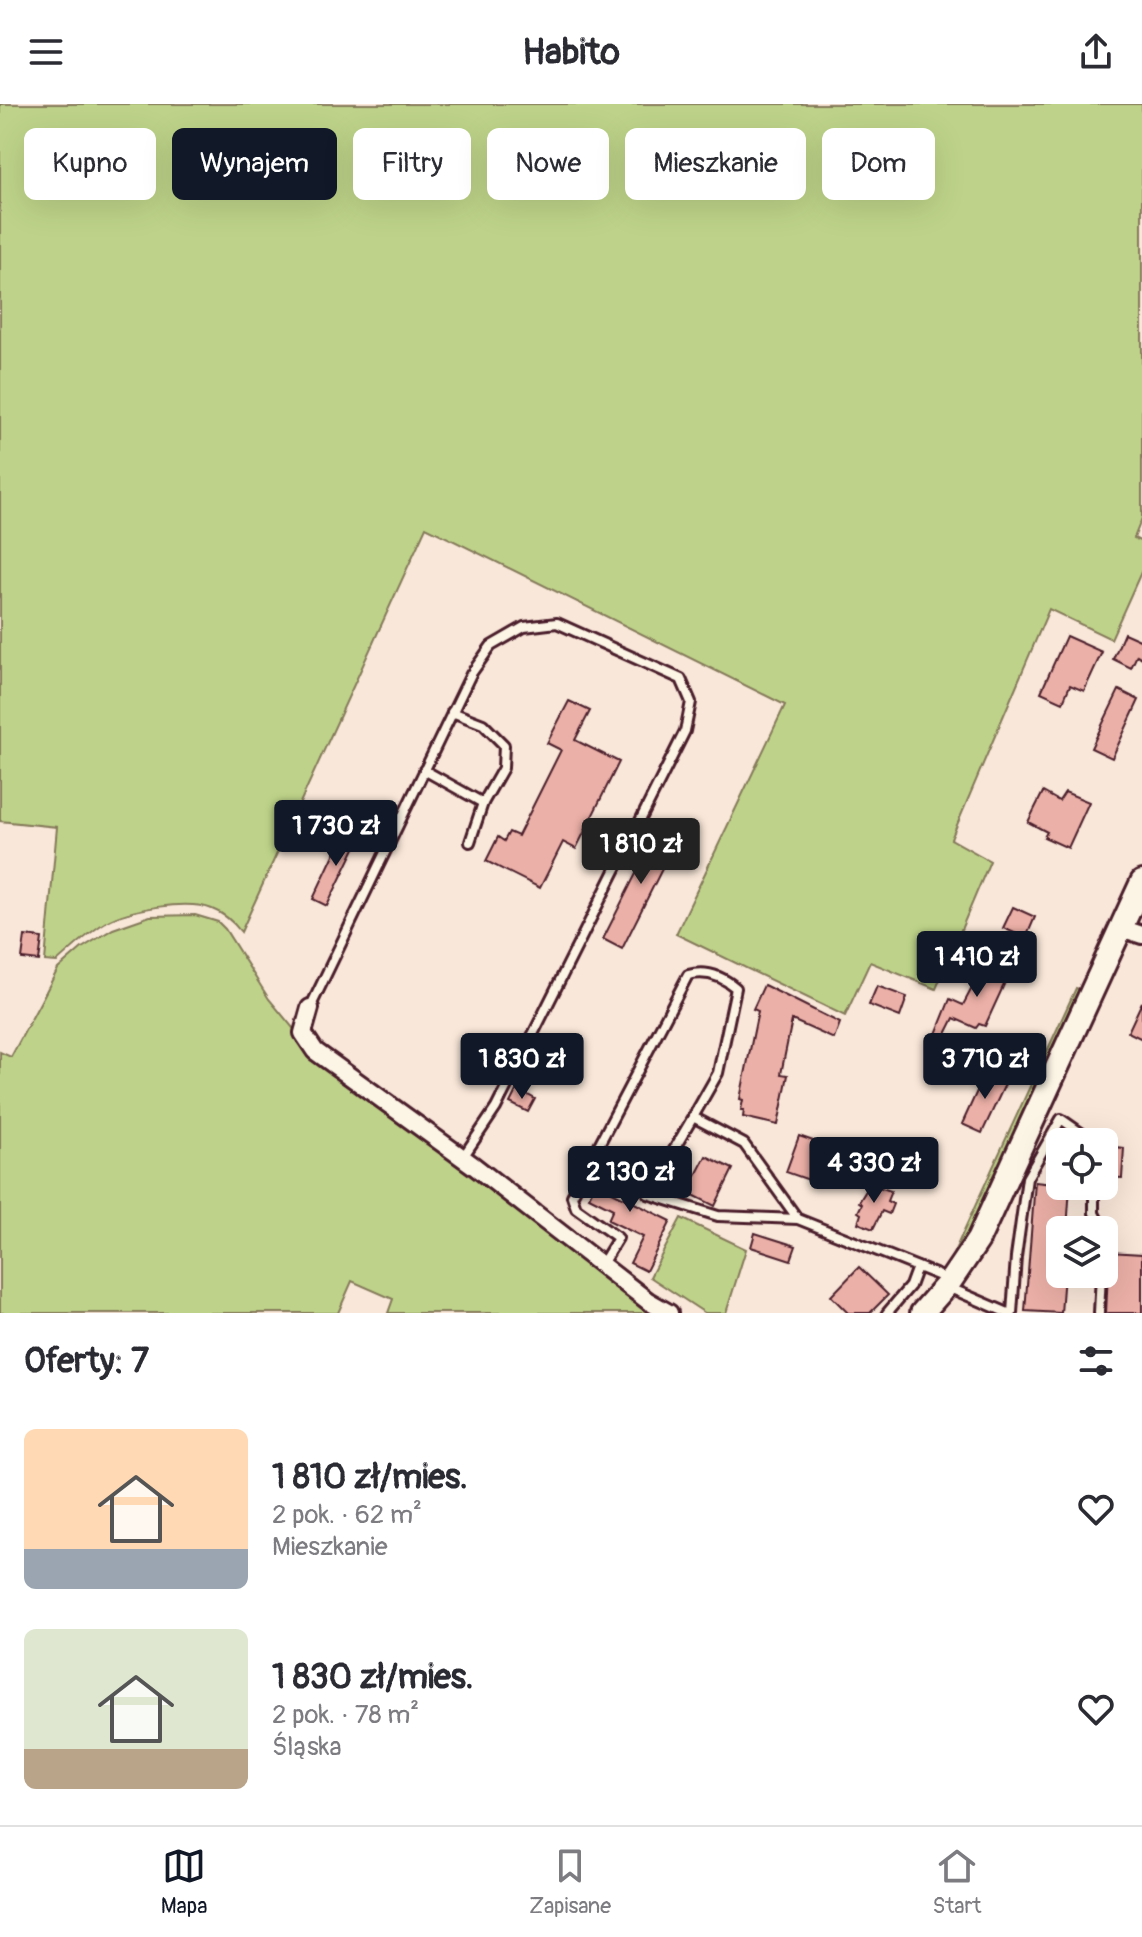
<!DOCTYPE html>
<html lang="pl">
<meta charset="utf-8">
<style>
body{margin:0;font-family:Pangolin,sans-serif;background:#f2f2f3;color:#2b2b33;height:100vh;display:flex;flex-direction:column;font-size:30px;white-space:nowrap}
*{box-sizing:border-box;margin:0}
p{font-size:26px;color:#7c7c81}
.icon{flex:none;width:44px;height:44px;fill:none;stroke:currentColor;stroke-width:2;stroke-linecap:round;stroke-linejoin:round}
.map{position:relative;height:1209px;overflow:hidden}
.sheet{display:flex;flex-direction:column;background:#fff;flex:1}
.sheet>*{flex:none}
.hud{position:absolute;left:24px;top:24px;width:1094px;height:72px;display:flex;gap:16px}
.buttons{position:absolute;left:1046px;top:1024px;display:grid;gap:16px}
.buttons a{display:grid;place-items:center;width:72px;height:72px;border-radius:12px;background:#fff;box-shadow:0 8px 32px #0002;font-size:40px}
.price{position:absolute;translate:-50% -68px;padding:0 18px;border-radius:8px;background:#111827;color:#fff;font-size:26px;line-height:52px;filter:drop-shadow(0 2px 4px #0008)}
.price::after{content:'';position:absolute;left:50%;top:48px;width:24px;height:18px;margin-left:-12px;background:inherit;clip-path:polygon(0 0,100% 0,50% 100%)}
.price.on{background:#222;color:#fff}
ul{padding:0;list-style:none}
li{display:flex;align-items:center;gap:24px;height:200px;padding:0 24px}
li span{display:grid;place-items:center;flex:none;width:224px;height:160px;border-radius:12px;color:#555}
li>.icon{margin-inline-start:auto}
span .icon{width:96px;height:96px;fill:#fffc;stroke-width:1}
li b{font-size:34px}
h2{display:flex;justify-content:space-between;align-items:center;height:96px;padding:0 24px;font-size:34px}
.tag{padding:0 28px;border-radius:12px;background:#fff;box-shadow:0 8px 32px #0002;font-size:28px;line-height:72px}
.tag.on{background:#111827;color:#fff}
header{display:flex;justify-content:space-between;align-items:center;height:104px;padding:0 24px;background:#fff;font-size:36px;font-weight:700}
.dock{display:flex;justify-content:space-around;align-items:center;height:112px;border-top:2px solid #e1e1e2;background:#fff;font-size:22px;color:#7c7c81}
.dock a{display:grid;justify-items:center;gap:4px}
.dock .on{color:#111827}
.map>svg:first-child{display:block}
</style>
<header><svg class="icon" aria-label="menu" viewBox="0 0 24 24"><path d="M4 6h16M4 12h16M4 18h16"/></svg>Habito<svg class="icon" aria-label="share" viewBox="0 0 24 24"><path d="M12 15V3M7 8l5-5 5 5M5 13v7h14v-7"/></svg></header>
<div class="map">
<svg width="1142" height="1209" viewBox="0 0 1142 1209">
<rect width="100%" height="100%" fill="#f9e7d9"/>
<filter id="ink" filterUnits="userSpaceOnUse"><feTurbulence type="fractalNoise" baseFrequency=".0125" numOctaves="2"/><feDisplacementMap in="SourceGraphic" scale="16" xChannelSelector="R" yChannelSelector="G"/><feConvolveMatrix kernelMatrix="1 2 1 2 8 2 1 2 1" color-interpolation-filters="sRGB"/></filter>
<g filter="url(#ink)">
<g fill="#bed389" stroke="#84795a" stroke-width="2">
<path d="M0 0H1142V414L1134 434 1142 438V466L1111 535 1049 505 951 735 990 757 936 885 870 858 845 912 676 830 785 601 426 423 241 828C234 819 223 809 212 805 188 795 128 805 106 818 88 829 73 844 57 858L45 857 57 723 0 717Z"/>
<path d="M195 811 218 818 225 825 269 895 298 930 307 949 654 1209H388L393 1195 352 1177 338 1209H0V948L11 953 58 865 82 844 113 825 150 812Z"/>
<path d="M1076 884 1086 888 1045 975 1036 971Z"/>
<path d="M1032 978 1042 982 973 1132 955 1157 949 1159Z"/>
<path d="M681 1114 746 1145 726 1209H705L650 1173Z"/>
</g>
<g fill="#ebb0a7" stroke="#4a1f2b" stroke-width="2">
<path d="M1124 529 1142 537V554L1137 551 1131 564 1113 555Z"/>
<path d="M1066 532 1102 548 1084 587 1070 581 1063 598 1041 588Z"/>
<path d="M1119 586 1139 596 1112 654 1091 644Z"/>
<path d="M569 597 590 607 575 636 619 658 576 745 563 738 540 784 486 757 498 733 504 737 509 728 518 732 561 646 547 639Z"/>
<path d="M1043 688 1059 697 1065 688 1089 698 1068 744 1044 733 1047 728 1028 718Z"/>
<path d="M661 720 680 729 622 845 603 835Z"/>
<path d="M345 727 360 734 327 802 313 795Z"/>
<path d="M1013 803 1035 813 1026 834 1003 824Z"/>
<path d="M969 830 980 835 971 861 960 856Z"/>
<path d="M25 832 42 834 39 857 22 855Z"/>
<path d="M990 850 1013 861 985 922 979 920 976 924 954 914 939 944 932 940 950 895 963 901Z"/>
<path d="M764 881 840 919 834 935 792 916 781 970 788 971 778 1021 743 1013 744 1006H741L743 996 740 995 758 907 753 905Z"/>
<path d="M877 882 907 893 900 913 869 901Z"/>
<path d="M1142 898V935L1128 928Z"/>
<path d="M987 965 1008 974 982 1029 962 1020Z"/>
<path d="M517 985 535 995 528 1008 510 999Z"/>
<path d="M799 1032 825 1041 812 1077 786 1068Z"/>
<path d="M1104 1042 1124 1044 1122 1074 1104 1073Z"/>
<path d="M610 1049 626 1056 610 1087 671 1117 646 1167 630 1159 643 1133 608 1116 613 1105 589 1093Z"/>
<path d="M706 1052 733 1065 715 1102 687 1088Z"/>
<path d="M1035 1078 1070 1082 1067 1126H1060V1170H1064L1061 1209 1025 1207Z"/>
<path d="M870 1080 891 1087 887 1097 893 1100 889 1110 882 1107 873 1125 858 1119 861 1110 858 1108 862 1100 859 1098Z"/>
<path d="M755 1129 796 1142 791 1156 751 1143Z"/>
<path d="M1109 1148 1142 1150V1209H1106Z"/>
<path d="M859 1163 888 1191 870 1209H848L831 1192Z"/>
</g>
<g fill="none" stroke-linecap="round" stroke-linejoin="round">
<defs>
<g id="lane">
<path d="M452 608 483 620 504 641 503 664 483 699 470 738"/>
<path d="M424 666 483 699"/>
<path d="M310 904 471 570 491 542 524 523 557 519 681 575 691 598 685 627 496 1004 463 1053"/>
<path d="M1094 1082V1109L1103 1126"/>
<path d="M798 1115 744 1040 693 1013 648 1090 718 1112 798 1115 950 1176"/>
<path d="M602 1160 618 1134 576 1104 572 1092 688 871C706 866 722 872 736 884L718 969 693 1013"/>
<path d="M950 1184 1008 1209"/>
<path d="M887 1209 910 1182 917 1163"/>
<path d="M1012 1209 1016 1153 1027 1074 1061 1015 1094 1038"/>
<path d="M1099 1209 1101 1170"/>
</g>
<g id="street">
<path d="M1121 824 1142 831"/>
<path d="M310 904 303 929 315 947 474 1062 648 1197 669 1209"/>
</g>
<path id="secondary" d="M922 1209 951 1176 978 1136 1142 778"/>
</defs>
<use href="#lane" stroke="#4a1f2b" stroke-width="14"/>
<use href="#street" stroke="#4a1f2b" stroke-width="22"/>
<use href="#secondary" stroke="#4a1f2b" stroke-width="28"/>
<use href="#lane" stroke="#fcf5e5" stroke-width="8"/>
<use href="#street" stroke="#fcf5e5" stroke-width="16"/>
<use href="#secondary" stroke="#fcf5e5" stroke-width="22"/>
</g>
</g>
</svg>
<div class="buttons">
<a><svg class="icon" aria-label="locate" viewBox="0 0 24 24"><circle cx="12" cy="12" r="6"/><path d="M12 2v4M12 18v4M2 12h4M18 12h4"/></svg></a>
<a><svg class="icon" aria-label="layers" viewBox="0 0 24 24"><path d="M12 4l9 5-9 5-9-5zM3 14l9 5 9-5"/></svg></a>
</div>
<b class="price" style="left:336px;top:764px">1 730 zł</b>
<b class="price on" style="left:641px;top:782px">1 810 zł</b>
<b class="price" style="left:977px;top:895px">1 410 zł</b>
<b class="price" style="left:522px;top:997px">1 830 zł</b>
<b class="price" style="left:985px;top:997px">3 710 zł</b>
<b class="price" style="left:874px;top:1101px">4 330 zł</b>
<b class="price" style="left:630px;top:1110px">2 130 zł</b>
<div class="hud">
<a class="tag">Kupno</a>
<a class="tag on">Wynajem</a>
<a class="tag">Filtry</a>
<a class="tag">Nowe</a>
<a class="tag">Mieszkanie</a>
<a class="tag">Dom</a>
</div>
</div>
<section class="sheet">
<h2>Oferty: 7<svg class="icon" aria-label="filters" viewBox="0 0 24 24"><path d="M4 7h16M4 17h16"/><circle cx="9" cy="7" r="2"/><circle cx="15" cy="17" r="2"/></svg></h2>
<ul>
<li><span style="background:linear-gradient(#ffd9b3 75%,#9aa5b1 0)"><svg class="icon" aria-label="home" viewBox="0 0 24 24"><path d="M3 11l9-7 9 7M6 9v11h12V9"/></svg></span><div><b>1 810 zł/mies.</b><p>2 pok. · 62 m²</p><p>Mieszkanie</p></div><svg class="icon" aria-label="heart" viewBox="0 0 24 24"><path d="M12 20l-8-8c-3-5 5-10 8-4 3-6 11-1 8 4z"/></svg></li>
<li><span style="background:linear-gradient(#dfe7d0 75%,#b9a48a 0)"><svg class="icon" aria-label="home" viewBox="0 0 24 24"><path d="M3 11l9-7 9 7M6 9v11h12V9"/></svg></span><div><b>1 830 zł/mies.</b><p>2 pok. · 78 m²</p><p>Śląska</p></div><svg class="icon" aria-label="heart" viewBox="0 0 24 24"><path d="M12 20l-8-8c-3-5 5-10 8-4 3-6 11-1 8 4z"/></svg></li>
</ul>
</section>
<nav class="dock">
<a class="on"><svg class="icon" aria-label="map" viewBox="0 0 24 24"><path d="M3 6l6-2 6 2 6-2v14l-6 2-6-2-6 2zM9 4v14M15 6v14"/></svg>Mapa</a>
<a><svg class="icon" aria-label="saved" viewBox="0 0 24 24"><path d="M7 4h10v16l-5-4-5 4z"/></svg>Zapisane</a>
<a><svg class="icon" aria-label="home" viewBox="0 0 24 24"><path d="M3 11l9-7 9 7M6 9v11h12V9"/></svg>Start</a>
</nav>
